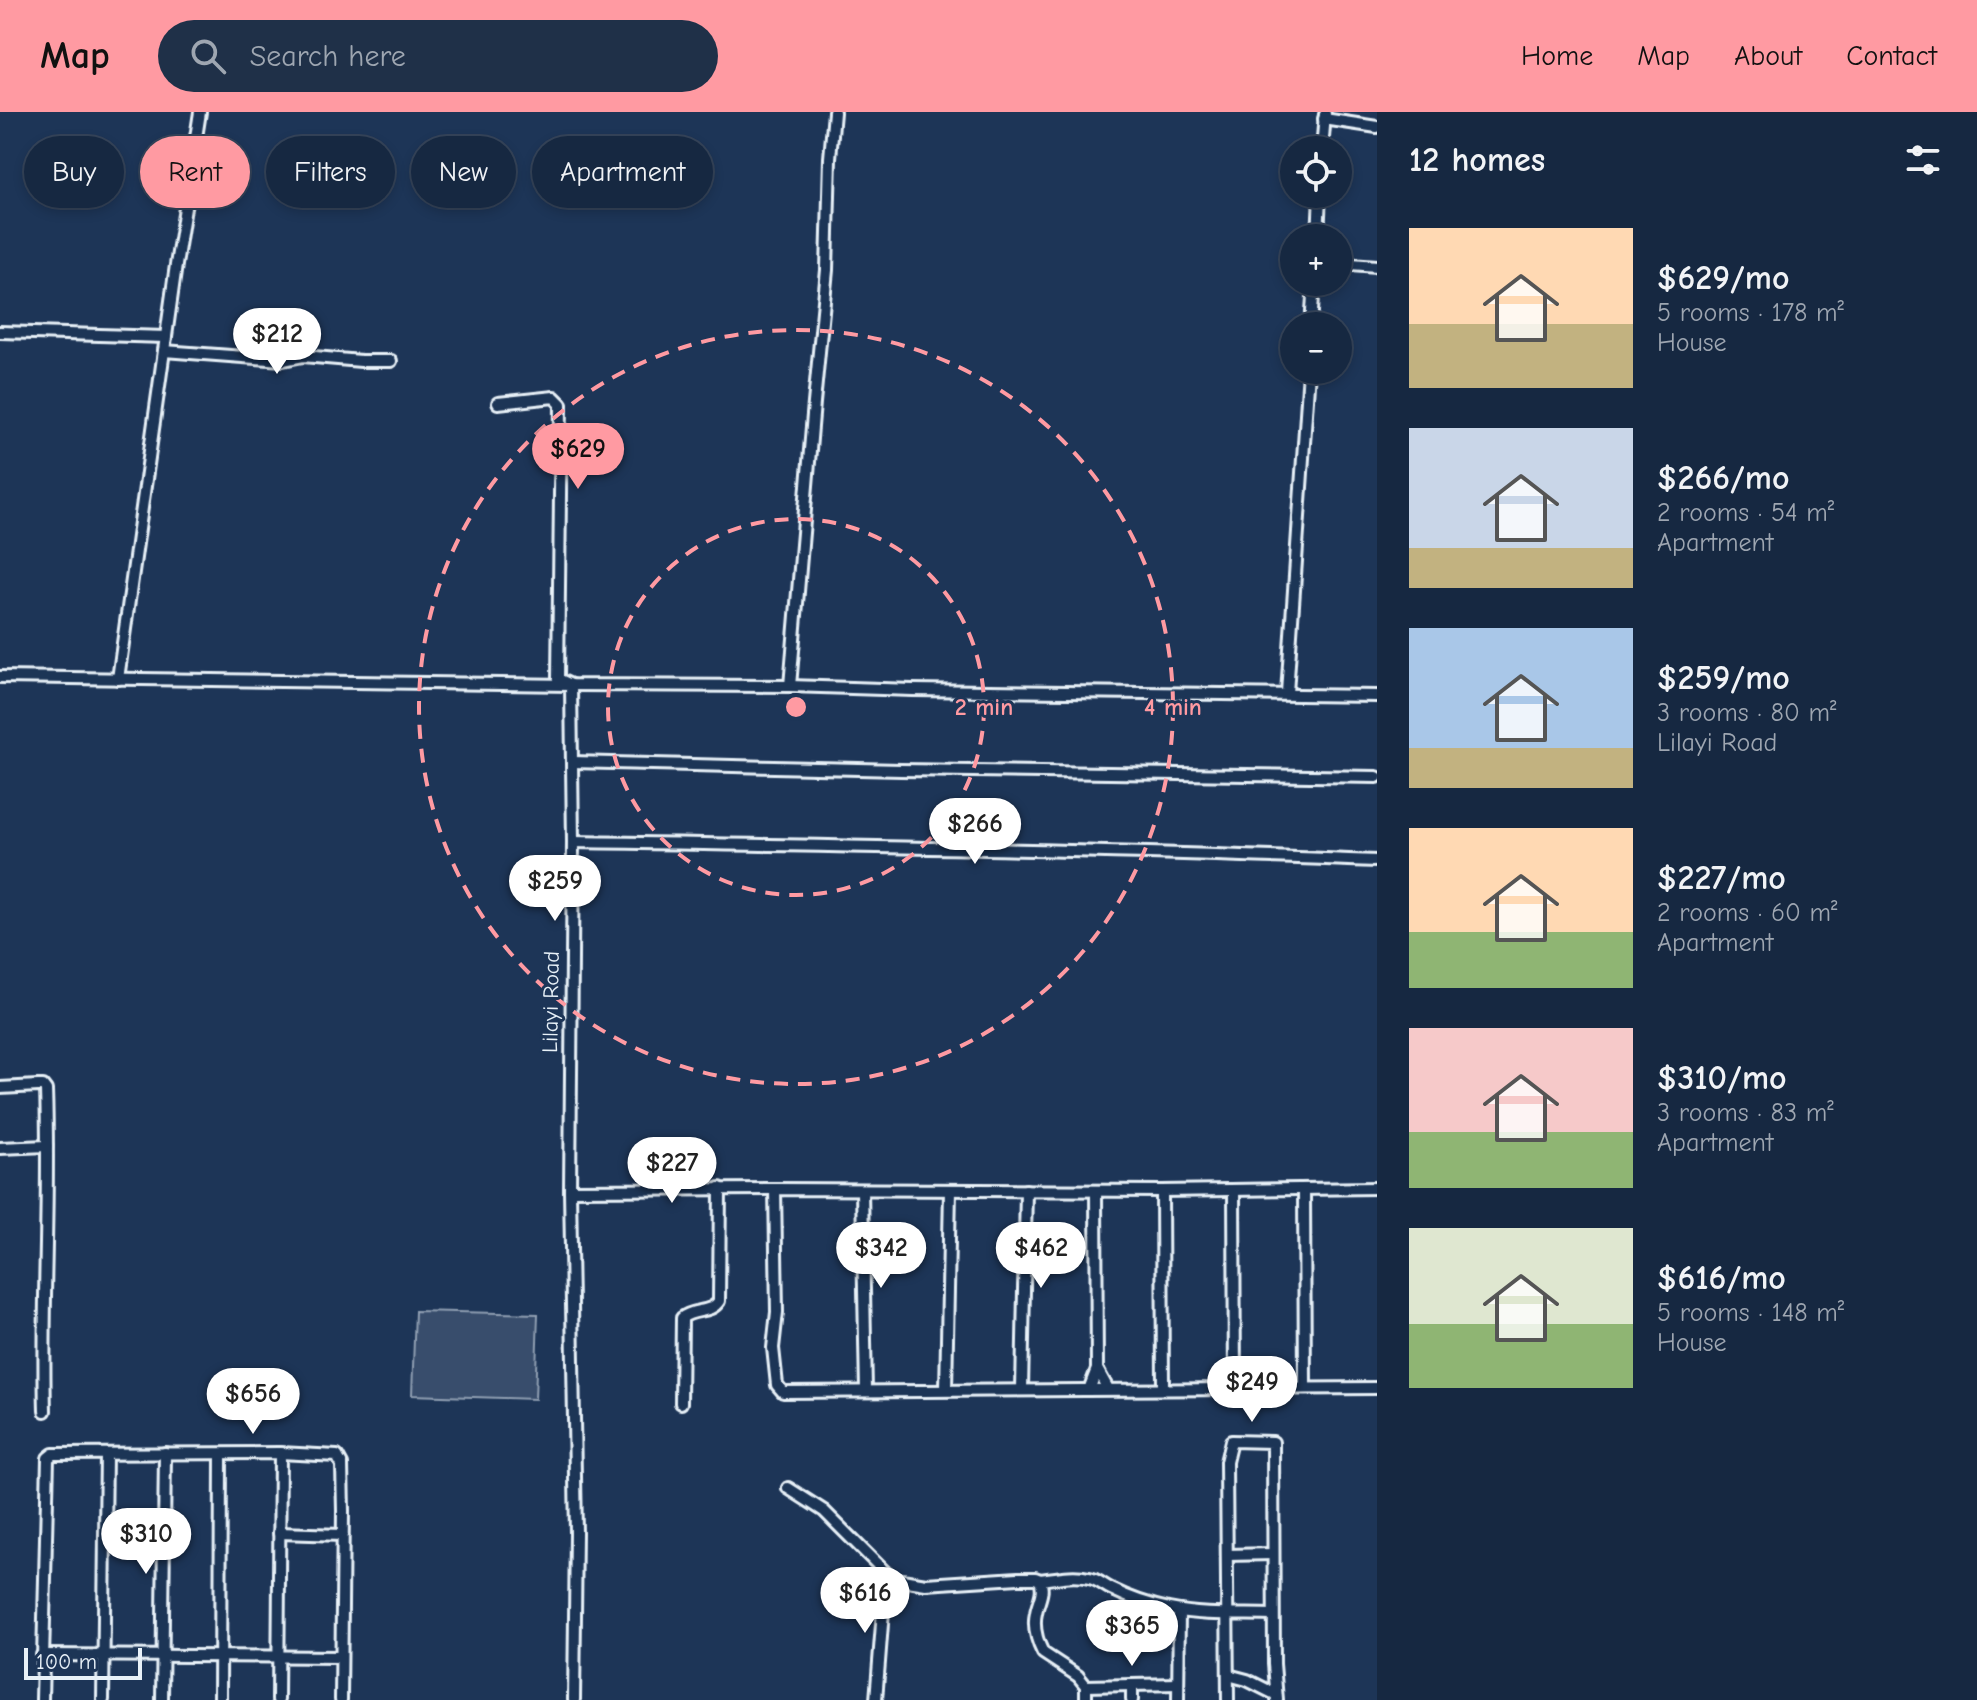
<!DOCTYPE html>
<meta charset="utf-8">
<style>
body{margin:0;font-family:"Comic Neue",sans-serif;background:#1f3048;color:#f1f3f6;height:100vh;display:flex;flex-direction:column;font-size:30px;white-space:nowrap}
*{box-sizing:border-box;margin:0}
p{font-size:26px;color:#9ea6b1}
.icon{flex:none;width:44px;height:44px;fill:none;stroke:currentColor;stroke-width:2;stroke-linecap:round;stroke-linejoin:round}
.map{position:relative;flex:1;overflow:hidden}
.details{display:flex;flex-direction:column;background:#162841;width:600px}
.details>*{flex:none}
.guide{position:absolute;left:24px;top:24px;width:760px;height:72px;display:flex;gap:16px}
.tools{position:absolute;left:1280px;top:24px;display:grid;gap:16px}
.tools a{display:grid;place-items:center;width:72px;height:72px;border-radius:50%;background:#162841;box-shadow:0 4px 12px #0003,0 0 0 2px #35445a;font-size:40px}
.scale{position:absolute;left:24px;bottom:20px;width:118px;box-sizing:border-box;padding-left:8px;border:4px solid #e8f1f8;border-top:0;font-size:22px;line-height:28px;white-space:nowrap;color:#e8f1f8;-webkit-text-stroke:6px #1d3557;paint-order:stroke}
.price{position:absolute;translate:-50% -68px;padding:0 18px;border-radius:28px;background:#fff;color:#222;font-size:26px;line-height:52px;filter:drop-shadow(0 2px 4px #0008)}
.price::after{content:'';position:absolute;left:50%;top:48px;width:24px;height:18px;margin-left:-12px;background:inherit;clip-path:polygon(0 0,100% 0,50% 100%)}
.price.active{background:#ff9aa2;color:#111}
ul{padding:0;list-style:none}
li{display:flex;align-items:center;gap:24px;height:200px;padding:0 32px}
li span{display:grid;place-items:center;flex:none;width:224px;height:160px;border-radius:0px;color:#555}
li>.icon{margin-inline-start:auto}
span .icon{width:96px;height:96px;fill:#fffc;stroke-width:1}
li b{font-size:34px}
h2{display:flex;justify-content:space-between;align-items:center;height:96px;padding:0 32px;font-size:34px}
.pill{padding:0 28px;border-radius:36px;background:#162841;box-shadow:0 4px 12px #0003,0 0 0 2px #35445a;font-size:28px;line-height:72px}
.pill.active{background:#ff9aa2;color:#111}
header{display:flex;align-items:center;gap:48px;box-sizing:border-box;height:112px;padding:0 40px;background:#ff9aa2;color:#111}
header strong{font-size:38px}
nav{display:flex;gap:44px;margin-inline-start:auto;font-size:28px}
.search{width:560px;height:72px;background:#1f3048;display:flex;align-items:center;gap:20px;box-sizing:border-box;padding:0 28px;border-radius:44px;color:#9ea6b1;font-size:30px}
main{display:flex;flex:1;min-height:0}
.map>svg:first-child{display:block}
</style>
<header>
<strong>Map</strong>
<div class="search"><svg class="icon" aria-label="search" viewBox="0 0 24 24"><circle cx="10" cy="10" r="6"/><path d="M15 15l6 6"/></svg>Search here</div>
<nav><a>Home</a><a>Map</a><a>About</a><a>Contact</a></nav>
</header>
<main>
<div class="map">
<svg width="1377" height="1588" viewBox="0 0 1377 1588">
<rect width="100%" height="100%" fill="#1d3557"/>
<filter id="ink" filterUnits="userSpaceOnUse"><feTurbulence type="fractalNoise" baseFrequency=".0125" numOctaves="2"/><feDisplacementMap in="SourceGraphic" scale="16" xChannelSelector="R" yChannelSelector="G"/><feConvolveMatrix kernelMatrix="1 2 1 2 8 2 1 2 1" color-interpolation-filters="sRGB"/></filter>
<g filter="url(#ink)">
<path fill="#374d6c" stroke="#909fb2" stroke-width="2" d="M415 1199 538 1202 535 1287 412 1283Z"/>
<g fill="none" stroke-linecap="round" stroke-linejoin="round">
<defs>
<g id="minor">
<path d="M1324 7 1377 15"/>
<path d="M1322 38 1325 2"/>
<path d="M1318 126 1320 82"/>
<path d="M1338 151 1377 154"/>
<path d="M1311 214 1314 170"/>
<path d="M0 220 166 225"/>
<path d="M164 239 283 248 303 244 361 249H391"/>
<path d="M498 291 554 285 561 292 558 567 571 573 790 574 913 578 1377 584"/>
<path d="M0 565 571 573 573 730 570 1078 576 1421 574 1588"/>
<path d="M118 567 176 153 200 0"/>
<path d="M790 574 814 291 827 158 830 46 834 0"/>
<path d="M1287 581 1309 258"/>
<path d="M572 650 901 658 1377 665"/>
<path d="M573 730C841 734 1109 738 1377 749"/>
<path d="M0 976 38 974H43L46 978C50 1085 42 1192 45 1299"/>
<path d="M0 1036 47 1034"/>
<path d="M1377 1076 1162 1079 775 1077 777 1200 773 1236 777 1273 783 1280 1377 1276"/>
<path d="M1304 1077 1305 1276"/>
<path d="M570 1078 775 1077"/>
<path d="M862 1078 866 1278"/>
<path d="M1234 1078 1235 1276"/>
<path d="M1096 1079 1097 1257"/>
<path d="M1162 1079 1163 1277"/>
<path d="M946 1278 950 1078"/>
<path d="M1022 1278 1026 1078"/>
<path d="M1089 1278 1097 1257 1108 1277"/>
<path d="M681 1291 682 1206C693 1196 711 1202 719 1189L720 1076"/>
<path d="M788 1376 824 1399 886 1461 896 1467 926 1472 1018 1466H1035L1040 1468C1045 1480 1038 1489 1036 1501 1033 1514 1037 1529 1043 1541L1078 1564 1086 1574V1588"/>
<path d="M279 1421 342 1423"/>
<path d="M1227 1443 1273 1442"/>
<path d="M1040 1468C1056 1466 1073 1462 1089 1466 1097 1467 1103 1473 1111 1477 1129 1486 1149 1493 1169 1497 1202 1504 1239 1502 1273 1503"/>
<path d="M42 1543 341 1545"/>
<path d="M1228 1563 1247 1568 1275 1582"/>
<path d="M1132 1573V1588"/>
<path d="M1086 1574 1178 1572"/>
<path d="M42 1588 48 1346 53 1342 280 1341 337 1344 342 1353 343 1399 341 1588"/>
<path d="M103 1588 106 1342"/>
<path d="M162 1588 165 1341"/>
<path d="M220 1588 221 1342"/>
<path d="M278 1588 280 1341"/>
<path d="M876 1588 886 1461"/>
<path d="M1178 1588 1179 1499"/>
<path d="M1228 1588 1226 1350 1231 1329 1273 1330 1274 1552 1277 1588"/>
</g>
</defs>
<use href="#minor" stroke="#e8f1f8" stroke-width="16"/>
<use href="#minor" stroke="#1d3557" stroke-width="10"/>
</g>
</g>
<g fill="none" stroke="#ff9aa2" stroke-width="4" stroke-dasharray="14 10">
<circle cx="796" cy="595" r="188"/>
<circle cx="796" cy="595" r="377"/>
</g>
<g text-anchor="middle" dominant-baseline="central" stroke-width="6" stroke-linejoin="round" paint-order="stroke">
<g font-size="22" fill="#e8f1f8" stroke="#1d3557">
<text transform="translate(551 890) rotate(-89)">Lilayi Road</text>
</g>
</g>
<circle cx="796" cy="595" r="12" fill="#ff9aa2" stroke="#1d3557" stroke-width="4"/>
<g font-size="24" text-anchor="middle" font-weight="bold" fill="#ff9aa2" stroke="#1d3557" stroke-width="6" stroke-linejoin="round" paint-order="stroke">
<text x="984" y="603">2 min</text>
<text x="1173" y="603">4 min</text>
</g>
</svg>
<div class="tools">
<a><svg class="icon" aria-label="locate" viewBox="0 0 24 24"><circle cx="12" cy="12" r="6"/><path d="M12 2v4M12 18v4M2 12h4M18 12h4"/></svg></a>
<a>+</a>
<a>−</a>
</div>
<div class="scale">100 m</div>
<b class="price" style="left:277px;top:264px">$212</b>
<b class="price active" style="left:578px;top:379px">$629</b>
<b class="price" style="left:975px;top:754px">$266</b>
<b class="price" style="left:555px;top:811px">$259</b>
<b class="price" style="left:672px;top:1093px">$227</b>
<b class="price" style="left:881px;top:1178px">$342</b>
<b class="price" style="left:1041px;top:1178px">$462</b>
<b class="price" style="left:1252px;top:1312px">$249</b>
<b class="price" style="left:253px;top:1324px">$656</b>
<b class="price" style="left:146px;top:1464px">$310</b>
<b class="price" style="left:865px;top:1523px">$616</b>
<b class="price" style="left:1132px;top:1556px">$365</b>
<div class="guide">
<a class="pill">Buy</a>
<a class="pill active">Rent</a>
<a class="pill">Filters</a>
<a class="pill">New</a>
<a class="pill">Apartment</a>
</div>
</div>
<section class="details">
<h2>12 homes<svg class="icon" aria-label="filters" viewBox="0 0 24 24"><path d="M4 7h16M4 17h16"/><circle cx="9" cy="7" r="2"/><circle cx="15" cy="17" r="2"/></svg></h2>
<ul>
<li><span style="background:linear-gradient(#ffd9b3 60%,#c2b280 0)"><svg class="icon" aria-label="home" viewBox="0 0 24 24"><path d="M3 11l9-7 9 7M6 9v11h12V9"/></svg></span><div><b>$629/mo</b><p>5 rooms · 178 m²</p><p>House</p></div></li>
<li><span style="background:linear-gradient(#c9d6e8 75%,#c2b280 0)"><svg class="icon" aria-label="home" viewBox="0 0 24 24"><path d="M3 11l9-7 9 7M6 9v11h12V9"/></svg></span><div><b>$266/mo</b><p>2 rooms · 54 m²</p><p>Apartment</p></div></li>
<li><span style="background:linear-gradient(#a9c7e8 75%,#c2b280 0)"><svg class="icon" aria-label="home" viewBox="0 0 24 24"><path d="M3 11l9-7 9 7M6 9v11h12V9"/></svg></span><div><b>$259/mo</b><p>3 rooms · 80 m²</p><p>Lilayi Road</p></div></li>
<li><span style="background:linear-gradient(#ffd9b3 65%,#8fb573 0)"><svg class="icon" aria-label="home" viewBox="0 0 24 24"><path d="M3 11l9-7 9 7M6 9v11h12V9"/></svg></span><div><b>$227/mo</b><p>2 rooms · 60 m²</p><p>Apartment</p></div></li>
<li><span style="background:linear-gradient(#f6c9c9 65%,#8fb573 0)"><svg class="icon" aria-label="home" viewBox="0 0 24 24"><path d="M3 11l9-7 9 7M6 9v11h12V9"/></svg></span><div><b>$310/mo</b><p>3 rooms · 83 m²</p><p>Apartment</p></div></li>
<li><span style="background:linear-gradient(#dfe7d0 60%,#8fb573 0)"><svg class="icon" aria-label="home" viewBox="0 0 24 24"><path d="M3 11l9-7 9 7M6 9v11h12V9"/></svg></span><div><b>$616/mo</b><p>5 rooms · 148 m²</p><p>House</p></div></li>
</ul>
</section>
</main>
